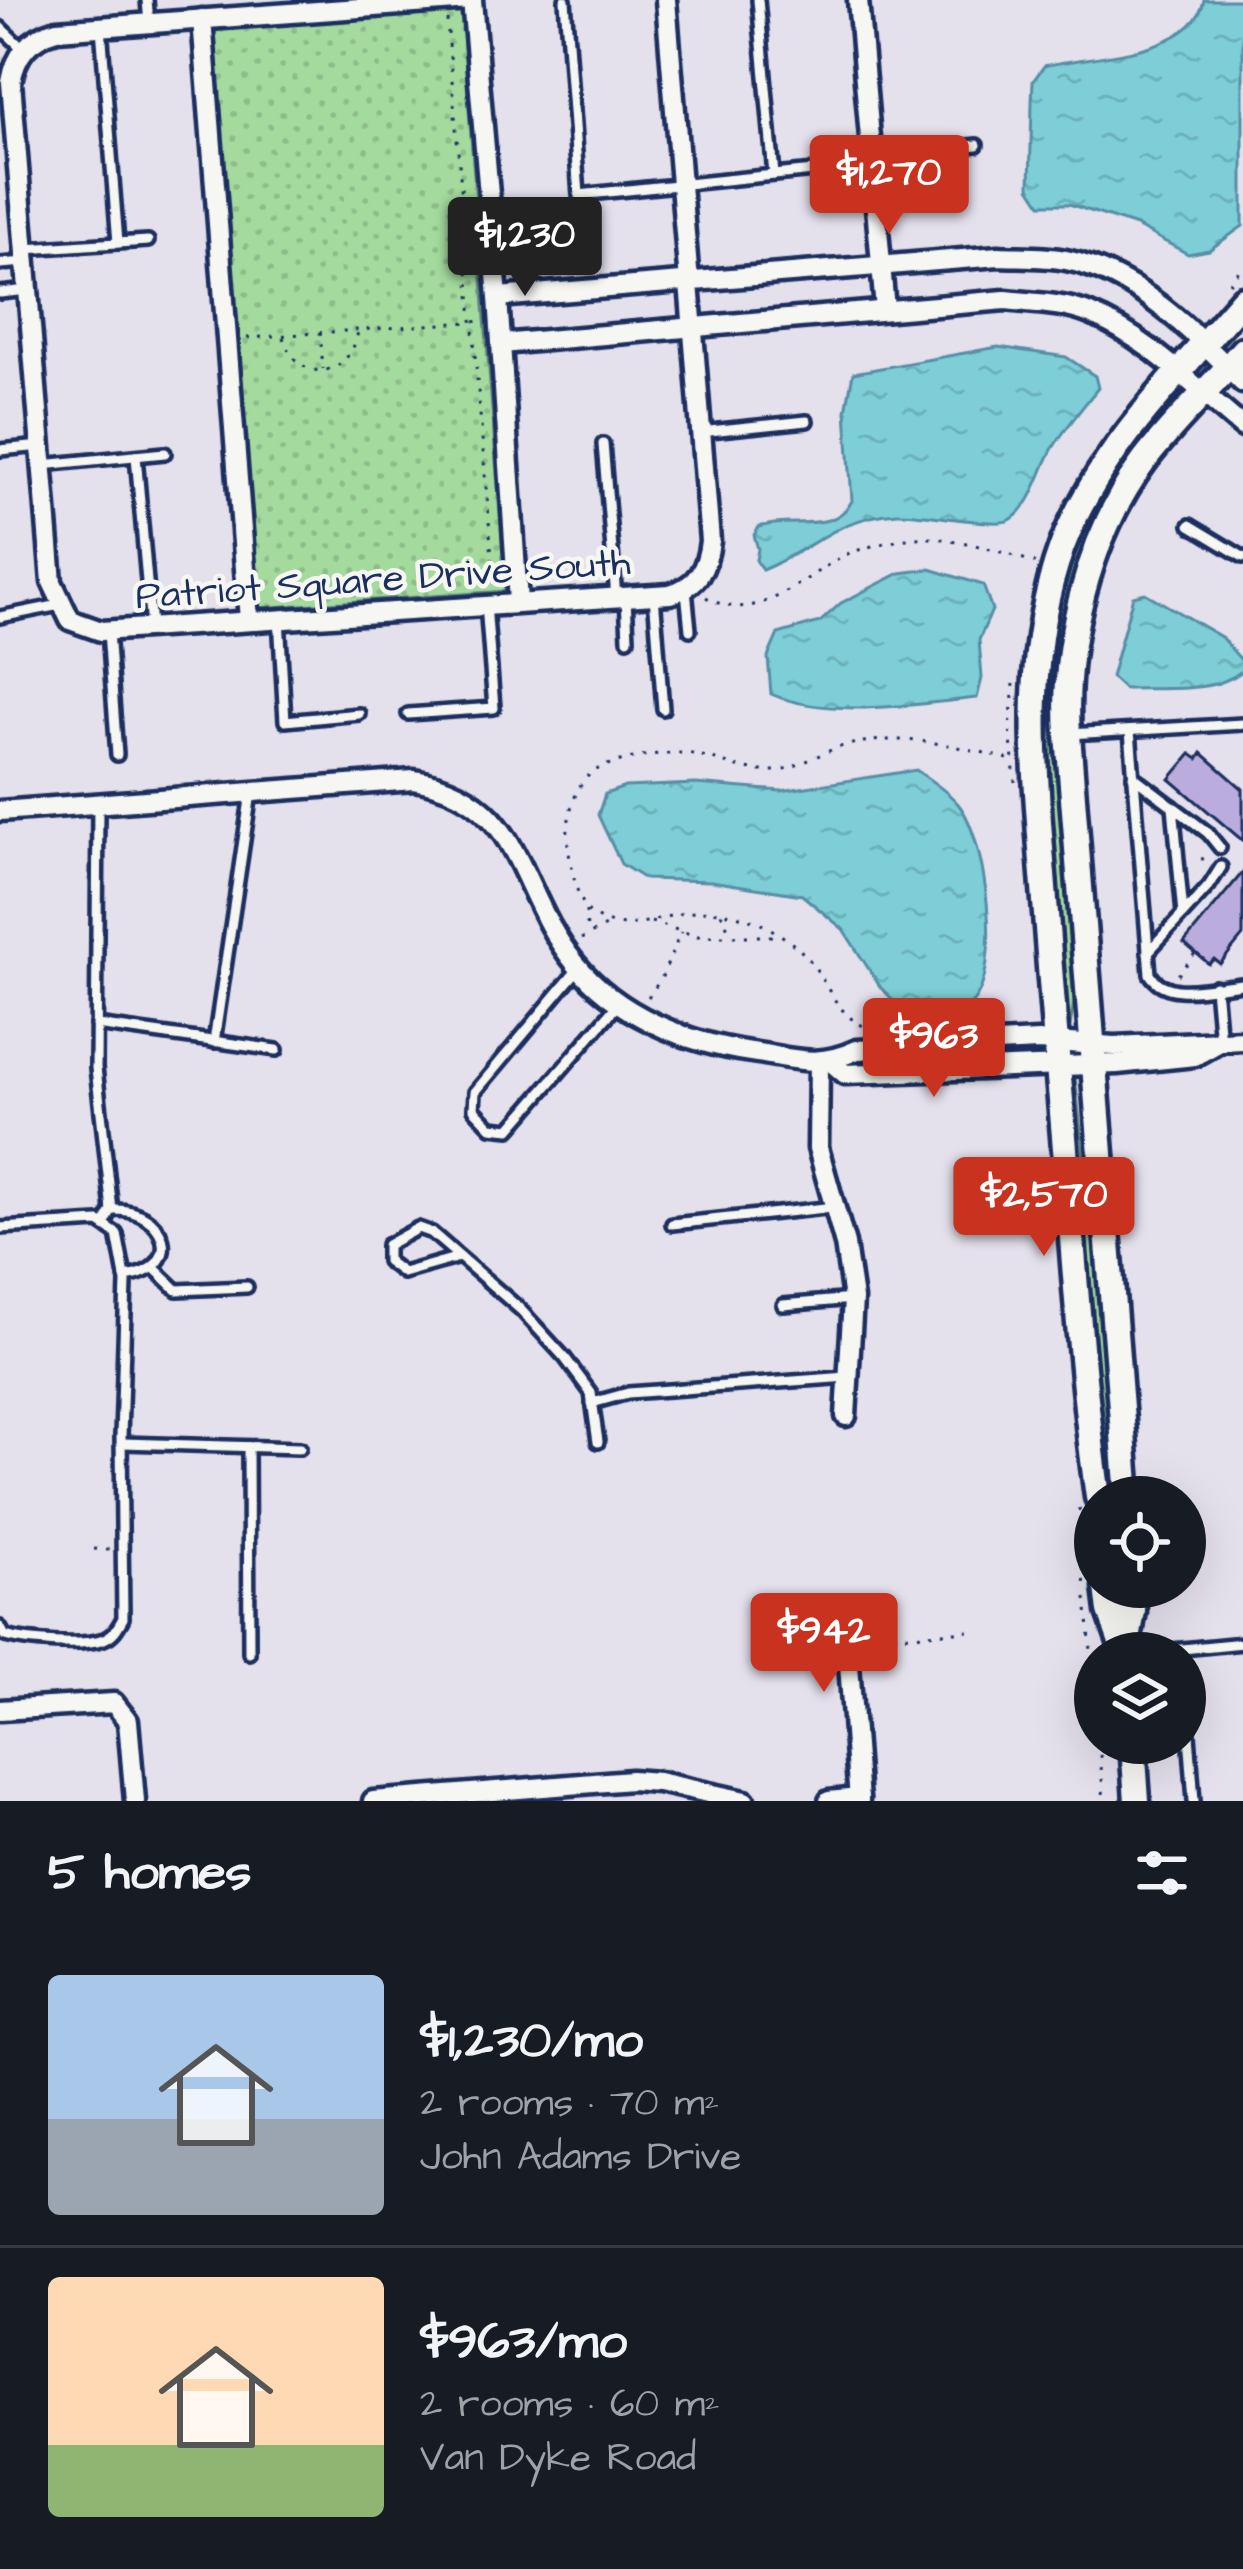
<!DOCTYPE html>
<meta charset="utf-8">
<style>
body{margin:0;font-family:"Architects Daughter",sans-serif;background:#20242c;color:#f1f3f6;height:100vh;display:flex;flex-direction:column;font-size:45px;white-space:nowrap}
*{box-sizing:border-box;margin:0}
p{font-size:39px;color:#9ea1a6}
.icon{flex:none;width:66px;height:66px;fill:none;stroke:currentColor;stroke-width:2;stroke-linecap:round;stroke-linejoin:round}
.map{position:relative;height:1801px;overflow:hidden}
.side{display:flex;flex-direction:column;background:#171b24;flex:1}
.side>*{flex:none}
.fabs{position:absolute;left:1074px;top:1476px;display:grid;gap:24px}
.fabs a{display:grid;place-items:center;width:132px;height:132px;border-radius:50%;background:#171b24;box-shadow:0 12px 48px #0002;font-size:60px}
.price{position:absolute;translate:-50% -102px;padding:0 27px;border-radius:12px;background:#c8321e;color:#fff;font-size:39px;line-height:78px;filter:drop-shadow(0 3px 6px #0008)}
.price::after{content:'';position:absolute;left:50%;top:72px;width:36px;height:27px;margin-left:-18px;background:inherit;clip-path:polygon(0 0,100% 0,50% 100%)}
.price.on{background:#222;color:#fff}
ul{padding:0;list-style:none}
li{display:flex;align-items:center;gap:36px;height:300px;padding:0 48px}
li+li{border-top:3px solid #363941}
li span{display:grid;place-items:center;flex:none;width:336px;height:240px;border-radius:12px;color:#555}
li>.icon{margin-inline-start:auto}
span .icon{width:144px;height:144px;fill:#fffc;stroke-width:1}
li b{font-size:51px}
h2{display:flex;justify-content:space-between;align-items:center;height:144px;padding:0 48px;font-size:51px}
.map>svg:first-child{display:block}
</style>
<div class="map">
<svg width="1243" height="1801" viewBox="0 0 1243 1801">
<defs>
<pattern id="park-dots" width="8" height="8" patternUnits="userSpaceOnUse" patternTransform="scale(3)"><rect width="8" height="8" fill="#a4da9d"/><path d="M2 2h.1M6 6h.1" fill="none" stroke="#8dbb8a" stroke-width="1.8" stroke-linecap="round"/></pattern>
<pattern id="water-ripples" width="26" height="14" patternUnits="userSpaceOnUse" patternTransform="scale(3)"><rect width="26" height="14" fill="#7dced6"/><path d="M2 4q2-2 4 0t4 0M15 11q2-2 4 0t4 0" fill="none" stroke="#6bb1ba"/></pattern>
</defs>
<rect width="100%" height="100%" fill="#e4e0ec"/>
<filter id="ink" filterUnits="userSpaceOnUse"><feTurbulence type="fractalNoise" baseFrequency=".00833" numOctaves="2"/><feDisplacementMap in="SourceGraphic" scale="24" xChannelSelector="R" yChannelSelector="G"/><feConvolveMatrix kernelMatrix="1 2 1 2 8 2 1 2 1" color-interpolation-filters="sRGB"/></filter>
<g filter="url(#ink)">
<g fill="#a4da9d" stroke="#60847e" stroke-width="3">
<path d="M1176 391 1182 392V398L1130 462 1077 588 1078 978 1070 1026 1063 1031 1040 667 1066 557 1105 477Z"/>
<path d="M1025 1049V1056L845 1066 843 1061Z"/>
<path d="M1075 1076 1086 1180 1101 1246 1120 1497H1106L1068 1081Z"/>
</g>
<path fill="url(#park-dots)" stroke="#60847e" stroke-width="3" d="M461 6 506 591 257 608 210 25Z"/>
<g fill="url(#water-ripples)" stroke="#568ea6" stroke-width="3">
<path d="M1204 0H1243V226L1209 250 1188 254 1136 226 1069 204H1041L1030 187 1032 102 1033 81 1044 66C1088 55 1194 56 1204 0Z"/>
<path d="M998 347 1066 357 1095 376 1098 388C1082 408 1066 427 1053 448 1040 470 1033 507 1010 520 997 528 921 512 898 513 836 517 816 548 762 570L756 560 758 549 754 535 759 527C792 516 833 535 852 501L846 411 853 373Z"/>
<path d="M930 569 983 585 992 610 979 640 982 678 977 698C916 704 828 719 771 694L768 657 778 634 820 622 841 603 900 573Z"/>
<path d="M1145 593 1221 637 1242 661V671C1212 695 1160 687 1124 689L1111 677 1133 596Z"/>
<path d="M916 770C930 780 948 791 959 805 986 839 1003 970 972 1003 955 1021 933 1018 911 1017L881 988 843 929 802 895 711 881 645 879 621 864 598 815 605 794 625 787 696 784 781 791Z"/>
</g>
<g fill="#baadde" stroke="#1b2f5e" stroke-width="3">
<path d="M1202 753 1243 789V841L1170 779 1191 754 1198 759Z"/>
<path d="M1243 872V936L1220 964 1214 959 1209 964 1184 943Z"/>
</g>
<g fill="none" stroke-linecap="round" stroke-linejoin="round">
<defs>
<g id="lane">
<path d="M147 0 149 23"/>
<path d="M565 0 579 195 774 175 758 0"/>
<path d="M0 27 23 49"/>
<path d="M101 27 118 243"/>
<path d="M873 156 977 145"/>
<path d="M774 175 874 165"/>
<path d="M25 249 148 241"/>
<path d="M0 264 26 262"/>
<path d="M0 293 28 290"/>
<path d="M700 432 807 421"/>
<path d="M603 444 616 597"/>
<path d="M0 450 41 446"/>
<path d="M136 456 151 627"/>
<path d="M42 465 165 453"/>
<path d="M1190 525 1243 557"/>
<path d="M686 590 690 630"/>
<path d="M654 595 663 709"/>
<path d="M626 597 628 639"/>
<path d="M0 617 60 605"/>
<path d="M279 618 285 721 359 714"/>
<path d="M108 631 117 755"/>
<path d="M408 714 494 708 486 604"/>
<path d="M1130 731 1150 974C1167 1002 1214 986 1243 984"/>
<path d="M1069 734 1243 724"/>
<path d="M1133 776 1208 833 1220 848"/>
<path d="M98 806 96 1068 112 1210"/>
<path d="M1173 806 1183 914"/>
<path d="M1148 952 1209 886 1221 867"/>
<path d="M579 968 475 1092 474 1109 491 1127 510 1129 619 1003"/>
<path d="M1215 986 1220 1042"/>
<path d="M96 1025 277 1050"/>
<path d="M214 1042 251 793"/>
<path d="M672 1224 835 1207"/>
<path d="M104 1225 112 1210C166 1207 188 1269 125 1277"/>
<path d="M0 1228 99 1222 117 1234 126 1282 121 1436 123 1618C118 1627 114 1635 104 1639 81 1647 28 1642 5 1636L0 1627"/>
<path d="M459 1257 403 1273 387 1261V1245L418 1228 432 1233 521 1310 565 1358 591 1393 598 1442"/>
<path d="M154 1268 177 1290 247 1287"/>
<path d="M783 1305 853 1299"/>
<path d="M592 1403 628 1393 848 1377"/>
<path d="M122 1443 300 1448"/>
<path d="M248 1447 249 1653"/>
<path d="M1142 1653 1243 1643"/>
<path d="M1185 1681 1194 1801"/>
</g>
<g id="street">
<path d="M470 0 57 30C29 38 16 54 11 82L52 582 70 620 101 631 670 594C698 586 707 568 710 541L666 0"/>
<path d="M472 0 498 297 518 602"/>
<path d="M858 0 885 310"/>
<path d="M202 19 249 620"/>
<path d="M498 297 999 256C1021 257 1044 256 1066 260 1138 274 1194 333 1243 383"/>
<path d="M501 344 1005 300C1033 303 1064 303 1090 314 1148 337 1196 389 1243 427"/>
<path d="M0 811 414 780C525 798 515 890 575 963 617 1015 686 1043 751 1052 794 1058 816 1069 857 1050L1038 1041 1115 1046 1243 1040"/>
<path d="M819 1062 818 1148 845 1244 853 1299 846 1416"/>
<path d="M831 1062 845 1074 1117 1064 1195 1056 1220 1042"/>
<path d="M0 1710 114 1703 128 1721 135 1801"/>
<path d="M373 1801 631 1780 658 1782 745 1801"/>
<path d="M829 1801 859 1798"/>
<path d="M859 1801 848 1650 870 1648"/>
</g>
<g id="secondary">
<path d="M1098 1497C1079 1362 1072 1225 1060 1089 1053 1014 1048 938 1042 862 1034 755 1024 651 1062 547 1098 451 1177 376 1243 299"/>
<path d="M1128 1497 1068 734C1062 643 1089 535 1144 461 1174 421 1211 388 1243 350"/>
<path d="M1107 1587 1110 1611 1125 1653"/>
<path d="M1126 1651 1133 1611 1132 1587"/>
<path d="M1133 1743 1137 1801"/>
</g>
</defs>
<use href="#lane" stroke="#1b2f5e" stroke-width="18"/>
<use href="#street" stroke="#1b2f5e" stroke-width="27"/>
<use href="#secondary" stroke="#1b2f5e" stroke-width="33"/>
<g stroke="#1b2f5e" stroke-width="3" stroke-dasharray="3 9" stroke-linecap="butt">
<path d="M447 20 494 581H497"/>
<path d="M1229 283 1243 266"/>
<path d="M320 332 323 369"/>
<path d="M283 337C297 385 350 380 358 331"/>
<path d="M247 338 483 321"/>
<path d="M706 597C756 628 803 577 843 556 860 548 887 542 907 539 945 533 999 551 1036 563"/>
<path d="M1014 684 1010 728 1015 782"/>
<path d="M1201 859 1210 858"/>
<path d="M586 911 587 931"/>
<path d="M721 913 730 932"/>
<path d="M651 922 697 936H776"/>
<path d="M581 939 609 924"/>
<path d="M1178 975 1196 952"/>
<path d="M648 997 661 979 681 932"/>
<path d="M874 1030C840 1020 832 993 814 966 801 947 777 931 757 922 733 912 710 909 685 913 657 917 625 934 597 918 577 907 573 874 569 853 565 828 570 795 588 776 605 759 668 750 693 754 720 759 743 773 772 771 797 769 817 754 840 747 896 731 957 745 1011 760"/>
<path d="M1079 1508 1085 1589"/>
<path d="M94 1549 109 1550"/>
<path d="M1086 1598 1095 1692"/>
<path d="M882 1637 970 1631"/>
<path d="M1099 1743 1104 1801"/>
</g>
<use href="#lane" stroke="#f6f6f2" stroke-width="9"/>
<use href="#street" stroke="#f6f6f2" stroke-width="18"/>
<use href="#secondary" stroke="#f6f6f2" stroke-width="24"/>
</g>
</g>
<g text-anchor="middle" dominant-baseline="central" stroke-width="9" stroke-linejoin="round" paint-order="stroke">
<g font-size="39" fill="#1b2f5e" stroke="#f6f6f2">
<text transform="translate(383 580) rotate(-4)">Patriot Square Drive South</text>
</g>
</g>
</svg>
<div class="fabs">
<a><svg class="icon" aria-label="locate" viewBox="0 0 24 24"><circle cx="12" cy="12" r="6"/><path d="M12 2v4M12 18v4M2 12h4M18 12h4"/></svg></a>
<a><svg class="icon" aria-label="layers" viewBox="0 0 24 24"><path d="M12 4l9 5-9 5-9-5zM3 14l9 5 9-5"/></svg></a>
</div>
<b class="price" style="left:889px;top:237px">$1,270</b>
<b class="price on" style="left:525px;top:299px">$1,230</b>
<b class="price" style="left:934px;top:1100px">$963</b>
<b class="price" style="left:1044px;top:1259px">$2,570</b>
<b class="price" style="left:824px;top:1695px">$942</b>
</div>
<section class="side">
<h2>5 homes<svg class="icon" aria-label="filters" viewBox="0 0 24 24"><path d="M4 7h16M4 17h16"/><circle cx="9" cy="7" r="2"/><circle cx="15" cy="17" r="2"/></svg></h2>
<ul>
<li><span style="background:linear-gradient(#a9c7e8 60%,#9aa5b1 0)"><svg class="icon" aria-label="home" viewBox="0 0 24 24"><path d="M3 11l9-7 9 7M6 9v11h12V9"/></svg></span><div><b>$1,230/mo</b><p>2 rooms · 70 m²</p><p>John Adams Drive</p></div></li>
<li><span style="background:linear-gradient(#ffd9b3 70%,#8fb573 0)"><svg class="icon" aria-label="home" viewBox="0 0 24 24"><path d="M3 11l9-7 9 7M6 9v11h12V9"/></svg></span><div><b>$963/mo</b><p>2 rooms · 60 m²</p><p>Van Dyke Road</p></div></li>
</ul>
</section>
